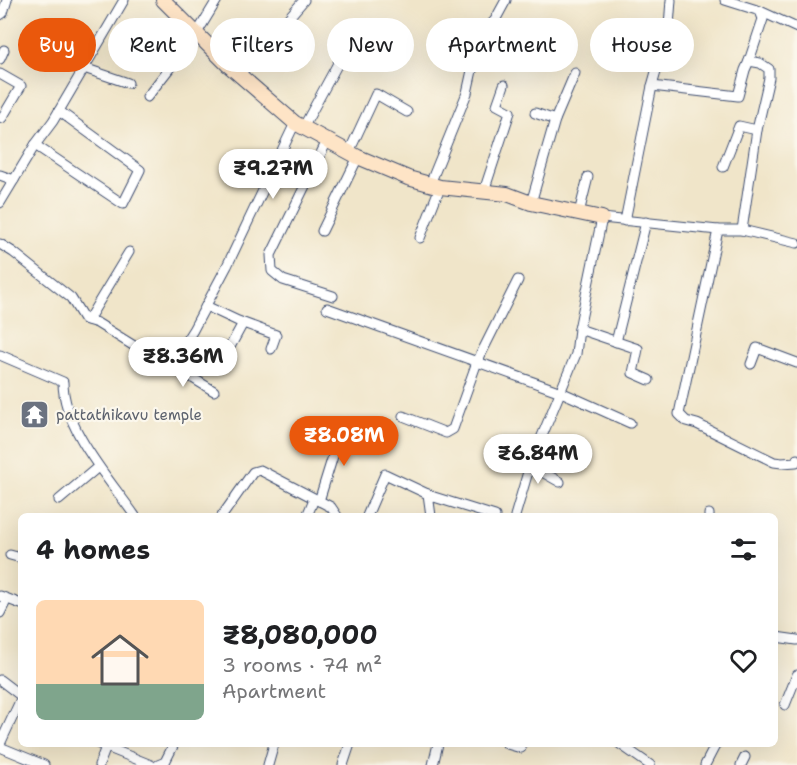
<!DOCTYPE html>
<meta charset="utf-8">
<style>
body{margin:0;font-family:"Shantell Sans",sans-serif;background:#f2f2f2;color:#202124;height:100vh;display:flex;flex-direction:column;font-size:22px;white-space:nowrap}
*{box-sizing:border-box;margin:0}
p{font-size:20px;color:#757577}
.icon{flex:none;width:33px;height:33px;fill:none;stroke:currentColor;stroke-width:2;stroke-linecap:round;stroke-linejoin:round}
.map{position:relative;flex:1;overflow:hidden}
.sheet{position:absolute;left:18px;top:513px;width:760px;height:234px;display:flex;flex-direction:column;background:#fff;border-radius:9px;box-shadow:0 6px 24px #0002}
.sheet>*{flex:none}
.top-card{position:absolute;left:18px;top:18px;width:762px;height:54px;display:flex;gap:12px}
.price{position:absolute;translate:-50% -51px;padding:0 14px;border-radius:21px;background:#fff;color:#222;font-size:20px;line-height:39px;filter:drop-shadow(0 2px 3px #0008)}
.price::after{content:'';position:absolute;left:50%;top:36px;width:18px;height:14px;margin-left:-9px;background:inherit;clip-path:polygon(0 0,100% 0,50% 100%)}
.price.current{background:#ea580c;color:#fff}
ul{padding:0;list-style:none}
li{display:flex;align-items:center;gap:18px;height:150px;padding:0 18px}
li span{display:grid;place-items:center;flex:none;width:168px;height:120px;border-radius:9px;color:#555}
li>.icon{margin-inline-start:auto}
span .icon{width:72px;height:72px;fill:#fffc;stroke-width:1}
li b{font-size:26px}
h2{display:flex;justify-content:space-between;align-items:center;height:72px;padding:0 18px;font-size:26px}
.tag{padding:0 21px;border-radius:27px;background:#fff;box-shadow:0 6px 24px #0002;font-size:21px;line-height:54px}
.tag.current{background:#ea580c;color:#fff}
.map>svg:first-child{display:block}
</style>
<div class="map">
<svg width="797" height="765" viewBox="0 0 797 765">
<rect width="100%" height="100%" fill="#fbf7ec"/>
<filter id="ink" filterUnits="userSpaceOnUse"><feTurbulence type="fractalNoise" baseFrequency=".0167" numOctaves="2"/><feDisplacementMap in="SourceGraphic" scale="12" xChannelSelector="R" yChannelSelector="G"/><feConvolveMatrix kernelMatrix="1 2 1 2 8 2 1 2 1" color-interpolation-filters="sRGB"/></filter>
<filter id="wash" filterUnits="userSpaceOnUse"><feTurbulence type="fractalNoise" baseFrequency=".008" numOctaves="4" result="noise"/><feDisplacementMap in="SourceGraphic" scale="24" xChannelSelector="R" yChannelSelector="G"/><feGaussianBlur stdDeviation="1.35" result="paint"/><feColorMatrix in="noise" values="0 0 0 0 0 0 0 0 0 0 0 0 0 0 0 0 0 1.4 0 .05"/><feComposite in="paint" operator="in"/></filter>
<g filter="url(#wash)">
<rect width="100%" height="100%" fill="#f0e5c9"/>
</g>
<g filter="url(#ink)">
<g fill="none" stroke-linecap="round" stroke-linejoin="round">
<defs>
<g id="street">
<path d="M725 0 760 11 763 19 749 61 760 63 769 69V78L757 130 742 230"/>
<path d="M760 11 797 28"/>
<path d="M0 15 3 13 7 0"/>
<path d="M493 22 521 34"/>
<path d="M0 59 4 50"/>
<path d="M84 68 128 83"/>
<path d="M0 74 21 86 2 118"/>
<path d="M240 74 304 0"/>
<path d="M652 86 738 96 745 70 749 61"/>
<path d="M147 97 197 33 217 0"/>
<path d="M535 113 555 120"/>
<path d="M303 128 357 28 363 29 403 52"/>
<path d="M327 141 271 255 272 271 283 280 333 296"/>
<path d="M35 145 123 204 140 170 59 111"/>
<path d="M349 152 376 94 407 112"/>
<path d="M723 167 739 126 757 130"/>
<path d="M0 175 14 180"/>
<path d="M430 184 467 93 475 57 506 0"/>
<path d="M484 191 510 112 497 105 504 85"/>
<path d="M0 203 35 145 53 121 124 0"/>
<path d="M531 203 555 120 575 73"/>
<path d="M579 213 588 177"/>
<path d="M625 221 652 86 669 26 671 0"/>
<path d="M718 230 679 414 686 421 697 424 774 462 782 463 796 462 797 459"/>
<path d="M322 231 358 157"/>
<path d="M420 238 440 187"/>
<path d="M0 244 13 252 71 298 84 319 97 323 160 362 171 361 176 357 193 330 227 266 295 123"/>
<path d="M206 306 238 321 276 335 271 349"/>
<path d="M327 308 561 392 630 423"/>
<path d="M88 320 129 252"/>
<path d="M579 329 638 349 633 373 649 380"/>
<path d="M616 342 646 222"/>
<path d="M231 345 243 323"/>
<path d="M0 355 63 382C63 428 109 479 135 516"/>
<path d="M166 362 214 391"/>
<path d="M751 364 757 348 797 363"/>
<path d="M403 416 446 433 453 429 477 362 518 280"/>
<path d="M530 465 560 482"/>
<path d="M428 494 431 516"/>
<path d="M59 500 98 467"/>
<path d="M319 501 343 424 371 437"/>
<path d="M709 514V516"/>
<path d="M222 516 253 472 260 470 331 507 337 516"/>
<path d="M307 516 314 499"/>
<path d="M367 516 385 474 434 497 495 516"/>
<path d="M515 516 530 465 576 354 579 329 602 218 718 230H742L797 243"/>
<path d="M10 555 21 558"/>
<path d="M0 596 21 604"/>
<path d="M0 613 7 599"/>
<path d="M776 637 797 640"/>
<path d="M0 680 21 696"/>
<path d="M785 705 797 675"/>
<path d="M0 744 21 699"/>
<path d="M99 744 151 765"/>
<path d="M507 744 521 748"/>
<path d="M620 744 650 765"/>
<path d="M0 747 44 765"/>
<path d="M99 765 106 747"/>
<path d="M158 765 165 762 174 744"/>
<path d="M268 765 274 744"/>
<path d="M343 765 350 744"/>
<path d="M433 765 438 744"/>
<path d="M705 765 716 744"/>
<path d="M741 765 745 757"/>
</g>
<path id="secondary" d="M163 0 228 65 295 123 358 157 408 178 440 187 507 194 531 203 602 218"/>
</defs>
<use href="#street" stroke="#3b4a6e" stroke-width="11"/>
<use href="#secondary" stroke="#3b4a6e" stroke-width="16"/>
<use href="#street" stroke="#fff" stroke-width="9"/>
<use href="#secondary" stroke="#fee4c6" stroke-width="14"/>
</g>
</g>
<defs>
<symbol id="temple-square" viewBox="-11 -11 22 22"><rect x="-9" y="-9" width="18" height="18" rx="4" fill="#6b7280" stroke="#fbf7ec"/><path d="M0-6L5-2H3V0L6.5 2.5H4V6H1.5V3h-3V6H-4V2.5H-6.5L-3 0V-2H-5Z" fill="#fff"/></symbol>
</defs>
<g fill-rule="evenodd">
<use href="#temple-square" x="18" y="398" width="33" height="33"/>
</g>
<g text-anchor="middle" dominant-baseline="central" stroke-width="4.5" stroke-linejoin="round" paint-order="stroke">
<g font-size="15" fill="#5b616d" stroke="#fbf7ec" text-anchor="start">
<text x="56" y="415">pattathikavu temple</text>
</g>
</g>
</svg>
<b class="price" style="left:273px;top:200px">₹9.27M</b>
<b class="price" style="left:183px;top:388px">₹8.36M</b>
<b class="price current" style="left:344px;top:467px">₹8.08M</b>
<b class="price" style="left:538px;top:485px">₹6.84M</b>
<div class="top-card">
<a class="tag current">Buy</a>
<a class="tag">Rent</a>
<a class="tag">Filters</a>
<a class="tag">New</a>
<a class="tag">Apartment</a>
<a class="tag">House</a>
</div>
<section class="sheet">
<h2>4 homes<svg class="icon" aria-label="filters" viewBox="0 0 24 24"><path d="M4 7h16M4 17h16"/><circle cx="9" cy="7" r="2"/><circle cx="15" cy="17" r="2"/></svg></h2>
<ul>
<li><span style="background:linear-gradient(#ffd9b3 70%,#7fa58c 0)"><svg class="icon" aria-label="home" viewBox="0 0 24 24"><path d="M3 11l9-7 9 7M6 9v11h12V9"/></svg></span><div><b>₹8,080,000</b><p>3 rooms · 74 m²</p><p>Apartment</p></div><svg class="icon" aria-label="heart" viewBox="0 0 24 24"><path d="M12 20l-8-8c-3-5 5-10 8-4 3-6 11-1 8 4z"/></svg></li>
</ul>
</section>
</div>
